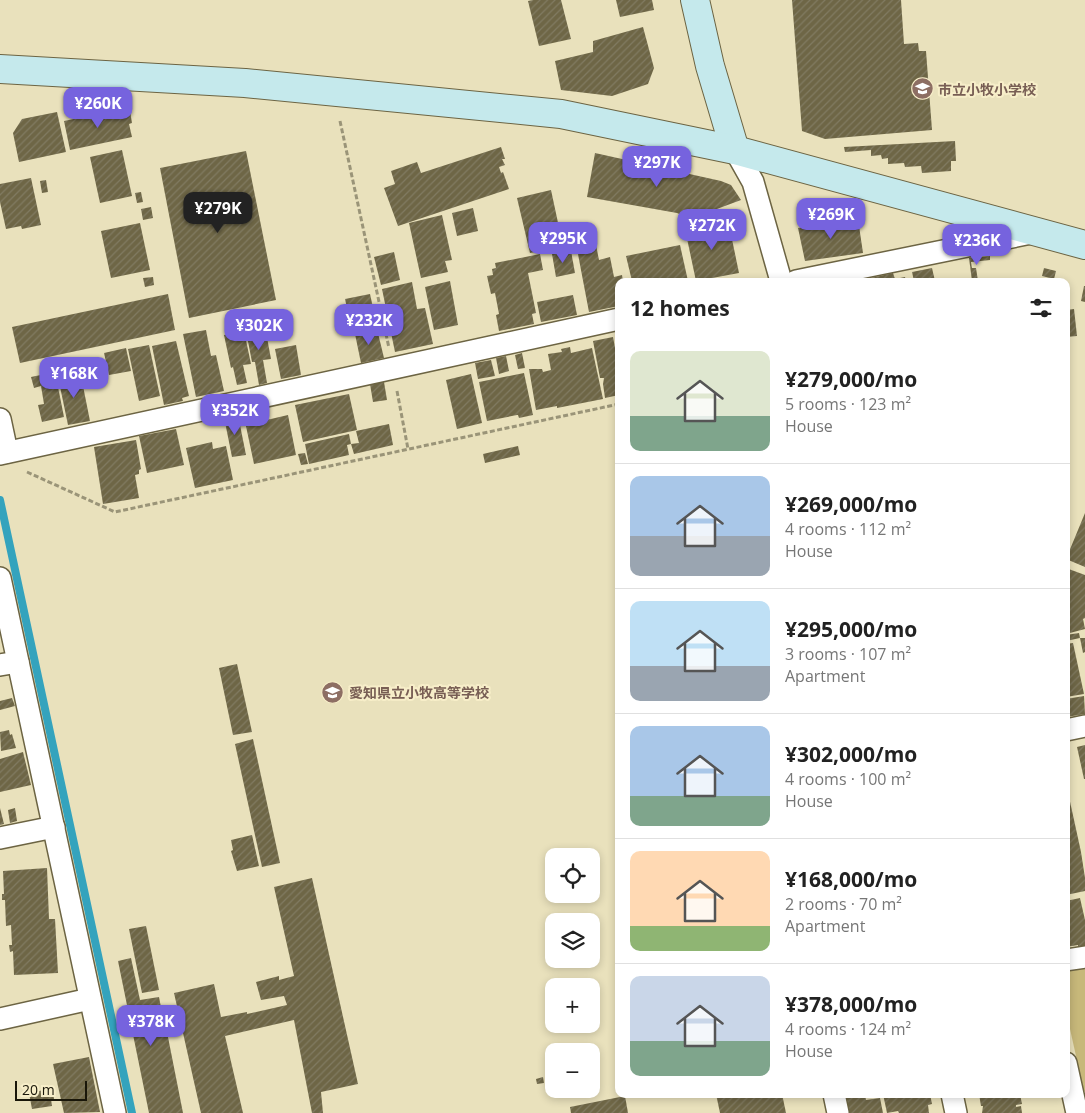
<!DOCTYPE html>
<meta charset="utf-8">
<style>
body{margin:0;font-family:"Open Sans","Noto Sans JP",sans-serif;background:#f6f6f6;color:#222;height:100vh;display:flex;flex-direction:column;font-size:19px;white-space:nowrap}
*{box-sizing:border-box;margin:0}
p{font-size:16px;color:#767676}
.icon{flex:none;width:28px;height:28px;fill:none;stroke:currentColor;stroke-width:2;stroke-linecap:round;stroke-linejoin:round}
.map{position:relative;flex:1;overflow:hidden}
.drawer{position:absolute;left:615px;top:278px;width:455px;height:820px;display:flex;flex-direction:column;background:#fff;border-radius:10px;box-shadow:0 2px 8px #0003}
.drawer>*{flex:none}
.tools{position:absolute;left:545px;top:848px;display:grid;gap:10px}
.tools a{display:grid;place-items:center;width:55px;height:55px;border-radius:10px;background:#fff;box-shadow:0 2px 8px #0003;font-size:25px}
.scale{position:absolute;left:15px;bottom:12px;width:72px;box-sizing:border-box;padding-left:5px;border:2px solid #191609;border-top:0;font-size:14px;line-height:18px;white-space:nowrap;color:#191609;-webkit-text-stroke:4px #f7eec9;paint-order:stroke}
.price{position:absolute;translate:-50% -42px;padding:0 11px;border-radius:10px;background:#7663de;color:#fff;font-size:16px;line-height:32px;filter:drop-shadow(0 1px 2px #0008)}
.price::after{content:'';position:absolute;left:50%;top:30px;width:15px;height:11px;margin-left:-8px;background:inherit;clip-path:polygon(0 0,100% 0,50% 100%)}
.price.on{background:#222;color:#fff}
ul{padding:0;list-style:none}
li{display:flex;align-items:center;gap:15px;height:125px;padding:0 15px}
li+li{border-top:1px solid #e0e0e0}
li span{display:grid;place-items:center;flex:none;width:140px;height:100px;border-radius:10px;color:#555}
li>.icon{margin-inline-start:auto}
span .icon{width:60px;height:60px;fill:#fffc;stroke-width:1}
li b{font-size:21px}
h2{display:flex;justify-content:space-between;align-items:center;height:60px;padding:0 15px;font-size:21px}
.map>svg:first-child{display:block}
</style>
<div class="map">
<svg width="1085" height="1113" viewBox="0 0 1085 1113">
<defs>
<pattern id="building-hatch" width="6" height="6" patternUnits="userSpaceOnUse" patternTransform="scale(1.25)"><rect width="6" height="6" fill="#6e6646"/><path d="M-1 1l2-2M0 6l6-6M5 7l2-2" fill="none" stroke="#817b62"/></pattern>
</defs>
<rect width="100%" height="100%" fill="#e9e1bc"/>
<path fill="#c7b87a" d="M1085 964V1091L1084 1092 1066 1011V968Z"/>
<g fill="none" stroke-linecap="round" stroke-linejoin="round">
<path stroke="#34a3bd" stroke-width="8" d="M0 500 132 1113"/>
</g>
<g fill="url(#building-hatch)">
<path d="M533 0H561L571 39 539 46 528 1Z"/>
<path d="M616 0H652L654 10 620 17Z"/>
<path d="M792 0H901L904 44 918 43 919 51H926L932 130 825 139 802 131Z"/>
<path d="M643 27 654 68 648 84 612 96 561 90 555 61 593 52V41Z"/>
<path d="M116 110 117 114 130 111 132 123 129 124 132 137 70 150 64 121Z"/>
<path d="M57 112 66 152 19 162 13 133 22 119Z"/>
<path d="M955 141 956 161H951V171L922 173 921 166 905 167 904 163 888 164V158L882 159 881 155 871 156V150L845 152 844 147Z"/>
<path d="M501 147 505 159H502L505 165 499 167 501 173 503 172 509 189 398 226 384 188 395 184 391 171 417 162 421 173Z"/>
<path d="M122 150 132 196 100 203 90 157Z"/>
<path d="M246 151 276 300 189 318 160 168Z"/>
<path d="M595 153 721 181 731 185 741 200 690 219 677 213 587 197Z"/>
<path d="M31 178 41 225 22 229 21 226 6 229 0 202V184Z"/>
<path d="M46 180 48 192 42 193 40 181Z"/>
<path d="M551 190 563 246 530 253 517 198Z"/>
<path d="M141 192 143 202 137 203 135 193Z"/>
<path d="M151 207 153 218 143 220 141 209Z"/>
<path d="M473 208 478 231 457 236 452 213Z"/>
<path d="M442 215 452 260 445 261 448 272 421 278 409 223Z"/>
<path d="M858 219 863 253 805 261 798 228Z"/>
<path d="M728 220 739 273 696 281 685 229Z"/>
<path d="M140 223 150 270 111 278 101 231Z"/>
<path d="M590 232 591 239 577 241 576 234Z"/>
<path d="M596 245 599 260 610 257 614 277 622 275 623 281H619V306L589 312 577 249Z"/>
<path d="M680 245 688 281H632L626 256Z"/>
<path d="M571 251 575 273 556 277 552 254Z"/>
<path d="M394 252 400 280 381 285 374 257Z"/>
<path d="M540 254 543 270 528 273 536 313 532 314 534 324 499 331 496 315 499 314 495 293 491 294 487 276 493 275 492 269 496 268 495 263Z"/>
<path d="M990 256V260L971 262 972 268H976L978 281H972L969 258Z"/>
<path d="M932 268 935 281H914L912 272Z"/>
<path d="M1044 268 1056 271 1054 279 1042 276Z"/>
<path d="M893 273 895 279 905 277 906 281H858Z"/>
<path d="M153 277 154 285 145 287 143 278Z"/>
<path d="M450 281 458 325 434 330 425 287Z"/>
<path d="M412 282 417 309 425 308 433 344 395 352 382 289Z"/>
<path d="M1084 286H1085V302L1081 301Z"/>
<path d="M168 294 175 330 20 363 12 327Z"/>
<path d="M370 294 377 326 352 331 345 299Z"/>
<path d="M573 295 577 315 541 322 537 302Z"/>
<path d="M1074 309 1077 336 1066 337V310Z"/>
<path d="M265 327 271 359 263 360 267 383 259 385 255 362H252L246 331Z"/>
<path d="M377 329 384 358 361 363 355 334Z"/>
<path d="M206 330 211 356 216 355 224 391 196 397 183 334Z"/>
<path d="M244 331 251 364 243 365 247 383 237 385 233 367 231 368 224 335Z"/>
<path d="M613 337 615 348H619V395L605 398 603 384 604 378H600L593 341Z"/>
<path d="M176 341 189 396 182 398 183 401 164 405 152 346Z"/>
<path d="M149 345 160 396 139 401 128 349Z"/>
<path d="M296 345 301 375 281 379 275 349Z"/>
<path d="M570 347 571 353 592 348 603 399 557 408V406L536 410 529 369H542L543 372 551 370 548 354 562 352 561 349Z"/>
<path d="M126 348 131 371 109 375 104 353Z"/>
<path d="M522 353 525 368 518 369 515 355Z"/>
<path d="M506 356 509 371 499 374 496 358Z"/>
<path d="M491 360 495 376 478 379 475 363Z"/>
<path d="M55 372 64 417 42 422 38 405 44 404 41 386 34 388 31 377Z"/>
<path d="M78 373 79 376H81L90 421 68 425 58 377Z"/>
<path d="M524 373 533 415 519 418 518 415H517L487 421 479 382Z"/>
<path d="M471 374 482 423 457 429 446 380Z"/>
<path d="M384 382 387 400 373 402 370 384Z"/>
<path d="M349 394 357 430 303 442 295 405Z"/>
<path d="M255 410 258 422 288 415 296 455 254 464 243 412Z"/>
<path d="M238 415 246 455 232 457 224 417Z"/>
<path d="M389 424 393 445 354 454 351 444 359 443 356 431Z"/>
<path d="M176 429 184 465 147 473 139 436Z"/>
<path d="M349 434 351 444 347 445 349 455 309 464 305 444Z"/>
<path d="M136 440 141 469 139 470V474L135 475 139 498 103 504 94 447Z"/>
<path d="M212 442 213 449 226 446 233 480 195 488 186 448Z"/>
<path d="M518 446 520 455 485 463 483 454Z"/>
<path d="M305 453 308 464 301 465 298 454Z"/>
<path d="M1085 513V567L1066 559Z"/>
<path d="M1066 568 1085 575V618L1083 619 1085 629 1066 634Z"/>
<path d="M1079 633 1080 638 1066 641V635Z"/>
<path d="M1080 638H1085V652L1083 653Z"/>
<path d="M1073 643 1084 694 1066 697V644Z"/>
<path d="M237 664 252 732 233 735 219 668Z"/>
<path d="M1084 696 1085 714 1066 717V699Z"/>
<path d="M12 698 15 706 0 710V701Z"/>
<path d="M9 730 10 735 12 734 16 748 1 751 0 732Z"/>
<path d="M253 739 280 863 262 867 235 744Z"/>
<path d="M1085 745V779H1084L1077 747Z"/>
<path d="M23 752 31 785 0 792V759Z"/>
<path d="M1069 797 1081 852 1085 878V891L1066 895V798Z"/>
<path d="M0 808 4 824 0 825Z"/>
<path d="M15 808 17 821 10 823 8 810Z"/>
<path d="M252 835 259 866 237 871 231 851 233 850 231 840Z"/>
<path d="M47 868 49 919H55L58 973 14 975 13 951 10 952 9 945H12L11 925 6 926 5 900H2V894H4L3 871Z"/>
<path d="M312 878 358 1084 321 1092 323 1113H312L294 1020 225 1036 243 1113H201L174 993 214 984 221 1017 247 1012V1014L287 1005 284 996 261 1000 256 982 279 976V980L294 976 274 887Z"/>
<path d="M1080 898 1085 920V947L1078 948V945L1066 947V901Z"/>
<path d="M146 926 159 990 142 993 129 929Z"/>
<path d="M131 958 140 1000 159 997 164 1023 146 1027 148 1036 167 1032 183 1113H149L118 961Z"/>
<path d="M89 1057 100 1112 64 1113 53 1064Z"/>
<path d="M543 1077 544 1083 537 1084 536 1079Z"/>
<path d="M49 1089 50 1092H53L54 1099H51L52 1106 32 1109 29 1093Z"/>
<path d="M716 1094H782L786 1113H720Z"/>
<path d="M851 1094H865L866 1100 880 1098 883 1113H847L845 1105 848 1104 846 1095Z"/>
<path d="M883 1094H930L932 1104 928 1105 929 1113H899L898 1111 887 1113Z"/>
<path d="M979 1094H1020L1022 1104 1016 1105V1107L1021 1106 1022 1113H982L983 1106H981Z"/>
<path d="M625 1096 628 1113H571L570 1107Z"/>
</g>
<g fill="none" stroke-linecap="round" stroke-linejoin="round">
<defs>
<g id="street">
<path d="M735 150 753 182 781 281"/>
<path d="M796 281 1036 232"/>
<path d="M0 419 7 452"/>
<path d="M0 454 619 319"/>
<path d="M0 578 115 1113"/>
<path d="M0 665 18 662"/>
<path d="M1066 730 1085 726"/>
<path d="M0 838 54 827"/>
<path d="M1066 960 1085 957"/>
<path d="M0 1019 90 999"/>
<path d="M1066 1063 1077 1113"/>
<path d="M834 1094 838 1113"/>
<path d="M952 1094 956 1113"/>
</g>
<g id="secondary">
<path d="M695 0 710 66 735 150"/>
<path d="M0 69 245 83 561 114 735 150 1085 245"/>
</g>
</defs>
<use href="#street" stroke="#6c6443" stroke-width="24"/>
<use href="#secondary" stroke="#6c6443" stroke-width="30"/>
<g stroke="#9a9478" stroke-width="3" stroke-dasharray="5 2.5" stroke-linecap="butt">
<path d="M340 121 389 348"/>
<path d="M397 391 408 449"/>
<path d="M27 472 115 512 619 404"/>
</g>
<use href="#street" stroke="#fff" stroke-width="21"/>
<use href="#secondary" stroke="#c5e9ec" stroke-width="28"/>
</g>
<defs>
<symbol id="school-disc" viewBox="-11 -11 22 22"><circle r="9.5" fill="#8d6e63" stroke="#f7eec9"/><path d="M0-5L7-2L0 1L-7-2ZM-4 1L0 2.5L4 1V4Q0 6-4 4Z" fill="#fff"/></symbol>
</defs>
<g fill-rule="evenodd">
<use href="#school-disc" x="910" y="76" width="25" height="25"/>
<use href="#school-disc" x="320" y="680" width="25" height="25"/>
</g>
<g text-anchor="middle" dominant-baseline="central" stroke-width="4" stroke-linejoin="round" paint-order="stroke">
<g font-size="14" font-weight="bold" fill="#785e54" stroke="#f7eec9" text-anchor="start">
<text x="938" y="89">市立小牧小学校</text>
<text x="349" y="692">愛知県立小牧高等学校</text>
</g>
</g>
</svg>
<div class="tools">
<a><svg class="icon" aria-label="locate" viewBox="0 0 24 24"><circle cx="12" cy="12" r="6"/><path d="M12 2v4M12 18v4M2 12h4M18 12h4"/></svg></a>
<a><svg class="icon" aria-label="layers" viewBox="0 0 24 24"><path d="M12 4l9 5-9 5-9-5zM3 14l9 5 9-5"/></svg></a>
<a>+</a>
<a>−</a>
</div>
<div class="scale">20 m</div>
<b class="price" style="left:98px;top:129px">¥260K</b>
<b class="price" style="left:657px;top:188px">¥297K</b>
<b class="price on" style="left:218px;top:234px">¥279K</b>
<b class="price" style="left:831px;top:240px">¥269K</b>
<b class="price" style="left:712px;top:251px">¥272K</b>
<b class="price" style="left:563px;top:264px">¥295K</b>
<b class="price" style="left:977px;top:266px">¥236K</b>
<b class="price" style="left:369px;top:346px">¥232K</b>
<b class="price" style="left:259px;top:351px">¥302K</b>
<b class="price" style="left:74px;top:399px">¥168K</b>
<b class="price" style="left:235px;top:436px">¥352K</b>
<b class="price" style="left:151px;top:1047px">¥378K</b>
<section class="drawer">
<h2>12 homes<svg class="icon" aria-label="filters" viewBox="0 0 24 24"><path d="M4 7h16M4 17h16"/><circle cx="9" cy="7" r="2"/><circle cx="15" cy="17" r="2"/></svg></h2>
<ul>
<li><span style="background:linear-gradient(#dfe7d0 65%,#7fa58c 0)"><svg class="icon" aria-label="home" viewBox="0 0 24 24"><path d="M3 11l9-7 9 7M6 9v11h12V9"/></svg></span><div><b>¥279,000/mo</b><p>5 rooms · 123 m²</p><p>House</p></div></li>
<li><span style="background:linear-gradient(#a9c7e8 60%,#9aa5b1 0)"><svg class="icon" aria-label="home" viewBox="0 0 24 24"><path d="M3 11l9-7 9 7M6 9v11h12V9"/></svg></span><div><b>¥269,000/mo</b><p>4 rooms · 112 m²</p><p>House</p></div></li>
<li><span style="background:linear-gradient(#bfe0f5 65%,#9aa5b1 0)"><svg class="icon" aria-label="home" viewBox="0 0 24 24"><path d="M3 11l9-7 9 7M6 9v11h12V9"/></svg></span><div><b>¥295,000/mo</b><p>3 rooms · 107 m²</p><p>Apartment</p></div></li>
<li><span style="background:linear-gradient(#a9c7e8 70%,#7fa58c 0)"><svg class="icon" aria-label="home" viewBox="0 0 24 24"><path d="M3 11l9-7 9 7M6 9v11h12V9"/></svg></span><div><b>¥302,000/mo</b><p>4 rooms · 100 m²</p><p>House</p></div></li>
<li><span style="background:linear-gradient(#ffd9b3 75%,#8fb573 0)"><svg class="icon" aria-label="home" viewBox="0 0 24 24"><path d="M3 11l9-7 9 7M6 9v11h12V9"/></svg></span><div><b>¥168,000/mo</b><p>2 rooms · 70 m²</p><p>Apartment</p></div></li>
<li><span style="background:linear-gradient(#c9d6e8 65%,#7fa58c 0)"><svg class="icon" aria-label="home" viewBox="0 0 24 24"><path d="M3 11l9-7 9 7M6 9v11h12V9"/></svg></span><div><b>¥378,000/mo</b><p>4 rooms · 124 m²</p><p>House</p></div></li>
</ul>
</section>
</div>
